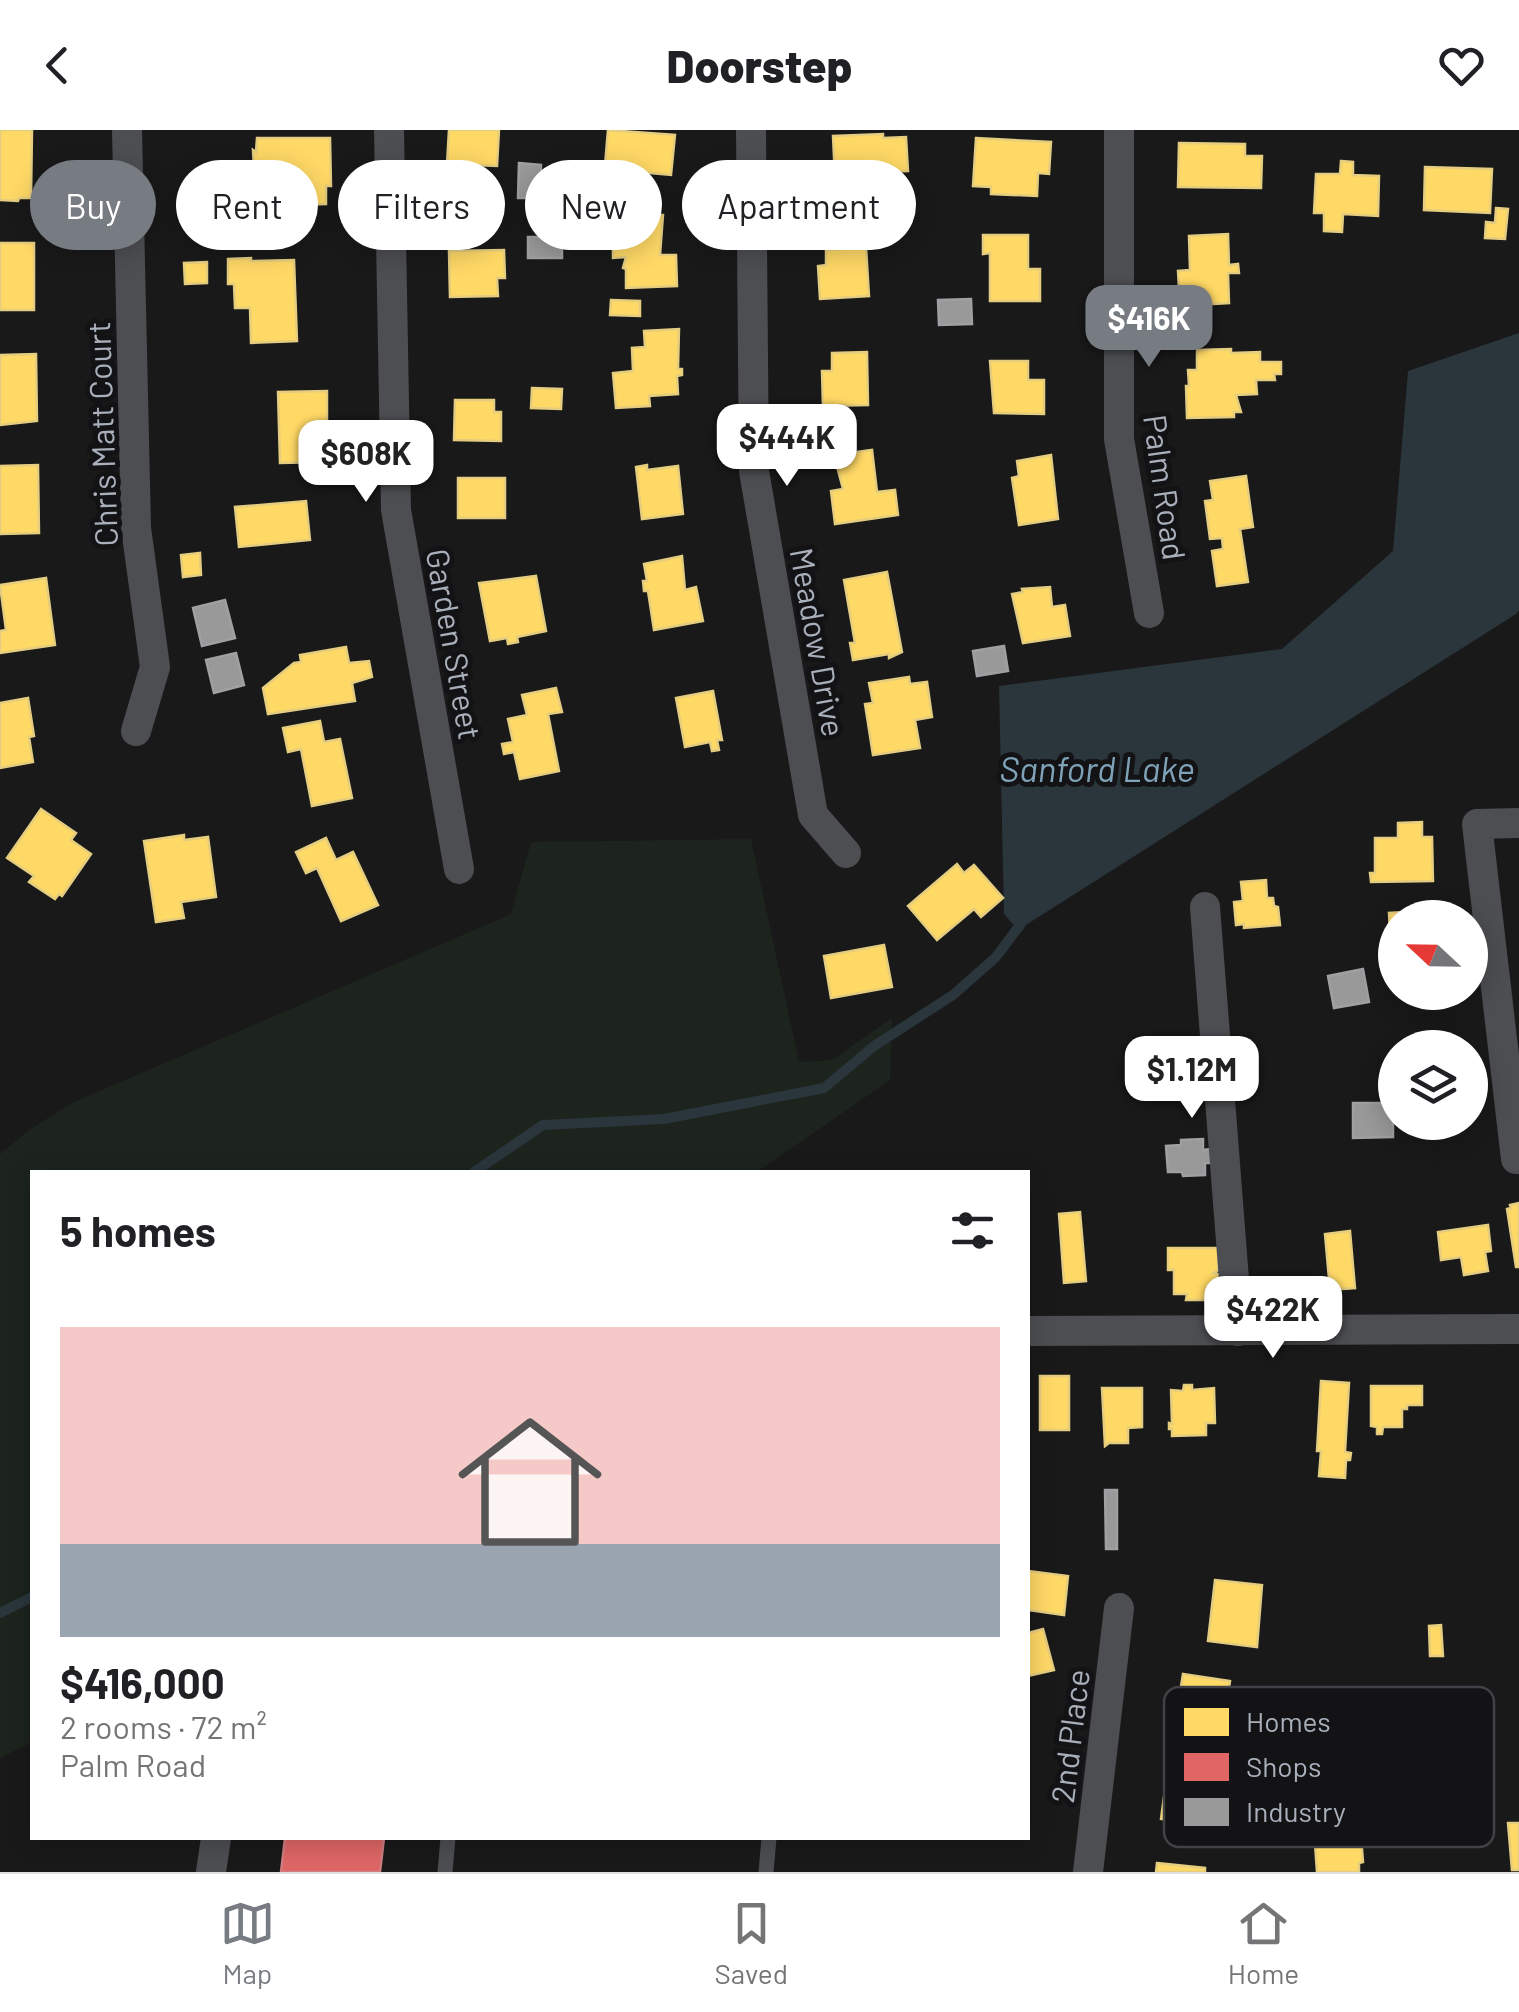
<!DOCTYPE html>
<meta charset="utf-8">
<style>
body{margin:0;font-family:Barlow,sans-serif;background:#f6f6f6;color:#202124;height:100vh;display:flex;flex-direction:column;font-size:38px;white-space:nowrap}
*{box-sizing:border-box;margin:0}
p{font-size:32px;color:#757577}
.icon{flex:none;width:55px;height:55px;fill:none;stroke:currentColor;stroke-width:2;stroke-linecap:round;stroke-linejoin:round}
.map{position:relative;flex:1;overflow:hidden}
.drawer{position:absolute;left:30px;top:1040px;width:1000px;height:670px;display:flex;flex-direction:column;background:#fff;border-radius:0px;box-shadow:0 5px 25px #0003}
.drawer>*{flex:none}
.top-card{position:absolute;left:30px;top:30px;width:1000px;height:90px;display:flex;gap:20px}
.needle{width:65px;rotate:292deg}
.fabs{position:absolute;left:1378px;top:770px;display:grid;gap:20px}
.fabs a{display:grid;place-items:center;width:110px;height:110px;border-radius:50%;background:#fff;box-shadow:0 5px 25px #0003;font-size:50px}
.price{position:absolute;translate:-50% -85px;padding:0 22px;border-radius:20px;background:#fff;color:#222;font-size:32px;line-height:65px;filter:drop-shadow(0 2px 5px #0008)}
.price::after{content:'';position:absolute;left:50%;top:60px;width:30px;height:22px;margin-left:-15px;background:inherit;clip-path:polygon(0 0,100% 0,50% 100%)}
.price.current{background:#777b82;color:#fff}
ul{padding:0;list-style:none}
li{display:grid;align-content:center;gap:20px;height:530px;padding:0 30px}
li+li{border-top:2px solid #e0e0e0}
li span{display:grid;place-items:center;height:310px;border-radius:0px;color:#555}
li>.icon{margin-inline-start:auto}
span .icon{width:180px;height:180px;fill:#fffc;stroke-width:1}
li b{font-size:42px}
h2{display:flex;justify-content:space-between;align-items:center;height:120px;padding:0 30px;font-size:42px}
.pill{padding:0 35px;border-radius:45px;background:#fff;box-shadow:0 5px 25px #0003;font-size:35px;line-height:90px}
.pill.current{background:#777b82;color:#fff}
header{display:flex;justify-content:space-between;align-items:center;height:130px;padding:0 30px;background:#fff;font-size:45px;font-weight:800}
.tab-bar{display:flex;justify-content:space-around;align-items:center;height:140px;border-top:2px solid #e0e0e0;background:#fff;font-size:28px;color:#757577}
.tab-bar a{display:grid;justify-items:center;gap:5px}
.tab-bar .current{color:#777b82}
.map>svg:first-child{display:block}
</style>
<header><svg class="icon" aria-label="back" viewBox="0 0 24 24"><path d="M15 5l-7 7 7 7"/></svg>Doorstep<svg class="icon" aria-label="heart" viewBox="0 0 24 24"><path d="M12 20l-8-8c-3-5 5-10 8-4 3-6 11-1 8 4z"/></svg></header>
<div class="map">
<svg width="1519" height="1742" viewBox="0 0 1519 1742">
<rect width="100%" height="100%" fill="#191919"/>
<path fill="#1c241d" d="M751 709 799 932 832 930 892 888 890 950 757 1042H32V1612L0 1628V1024L29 1000 72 973 511 784 531 712Z"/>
<path fill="#2a363c" d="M1519 203V480L1516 484 1018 800 1004 784 999 556 1282 519 1393 421 1408 241Z"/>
<g fill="#ffd966" stroke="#e5cd80" stroke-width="2.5">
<path d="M0 0H32L31 68H19L18 71 0 70Z"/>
<path d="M449 0H499L497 36 447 34Z"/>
<path d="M608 0 675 5 671 45 627 41 626 49 604 47Z"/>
<path d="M883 4V8L906 7 908 41 880 42 881 46 835 49 833 6Z"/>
<path d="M257 8H330L331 56H326V74L297 75V58H255L253 20 256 22Z"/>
<path d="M976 8 1051 12 1049 44 1038 43 1037 66 991 64V57L973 56Z"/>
<path d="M1179 13 1245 14V26H1262L1261 58 1178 57Z"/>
<path d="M1341 31 1353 32V45L1379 46 1378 86 1343 84 1342 102 1324 101V83H1314L1316 44H1340Z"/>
<path d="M1425 37 1492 39 1490 83 1424 80Z"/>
<path d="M1496 78 1508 79 1505 109 1485 108 1486 92 1495 93Z"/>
<path d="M663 85 660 125H676L677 156 626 158V139L623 138 626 127 613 128V113H622V107L630 106 629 86Z"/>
<path d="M1228 104 1229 135 1238 134 1239 143H1228L1229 173 1180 176 1178 141 1190 140 1189 106Z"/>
<path d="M983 105H1028V139H1040V171H990V123L983 124Z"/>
<rect x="0" y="113" width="34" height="67"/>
<path d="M866 117 869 166 820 169 818 136 826 135V120Z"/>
<path d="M504 120 505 148H497L498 166 450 167 449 121Z"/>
<path d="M251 128V131L294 130 297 211 251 213 250 178H235L234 154H228V129Z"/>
<path d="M207 132V153L185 154 184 133Z"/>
<path d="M611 170 640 171V186L610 185Z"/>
<path d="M679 199 678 239H682V245L677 246 678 264 649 266 650 276 616 278 613 243 633 241 632 218 645 217 644 201Z"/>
<path d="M1231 219V223L1260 222V232H1281V244H1274L1275 250H1256L1257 264 1236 265 1241 282H1234V287L1187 288 1186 256H1189L1188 240H1197V220Z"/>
<path d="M867 222 868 275 823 276 822 241H832V223Z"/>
<path d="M36 224 37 291 0 295V225Z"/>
<path d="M990 231H1028V250H1044V284L994 283Z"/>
<path d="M532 258 562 259 561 279 531 278Z"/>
<path d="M327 261V332L280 333 278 262Z"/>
<path d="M455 270H494V282H501V311L454 310Z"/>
<path d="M872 320 877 362 895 360 898 385 835 394 831 361 843 359 834 325Z"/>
<path d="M1051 325 1058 389 1019 395 1012 348 1019 346 1017 331Z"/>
<path d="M38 335 39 403 0 404V336Z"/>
<path d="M647 335V340L678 336 683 384 642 389 636 337Z"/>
<path d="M1246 346 1253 397 1240 399 1248 452 1217 456 1212 421 1223 419 1222 408 1210 409 1205 371 1213 370 1210 351Z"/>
<rect x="458" y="348" width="47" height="40"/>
<path d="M306 371 310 410 239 417 235 377Z"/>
<path d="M200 423 201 445 183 447 181 425Z"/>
<path d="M682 426 685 460 696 457 703 491 654 500 648 461H644L643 451H647L644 434Z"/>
<path d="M887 442 902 522 889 528V524L853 530 850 513H855L844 450Z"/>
<path d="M536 446 546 501 517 507 518 512 508 514 507 508 490 511 479 453Z"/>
<path d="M46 448 55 515 0 523V501L6 500 0 455Z"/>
<path d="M1050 457 1052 477 1065 475 1070 506 1023 513 1012 464 1023 462 1022 459Z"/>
<path d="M346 517 349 533 369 531 372 547 352 553 355 571 268 584 263 558 294 533 301 532 300 525Z"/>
<path d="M909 547 910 554 927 552 932 587 915 590 920 618 873 625 865 574 873 573 869 553Z"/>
<path d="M556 558 562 582 548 584 559 641 520 649 514 622 504 624 502 614 513 612 508 589 527 585 522 565Z"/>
<path d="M713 561 722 610H717L719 620 712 621 710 612 685 617 676 568Z"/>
<path d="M28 568 34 606 29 607 33 632 0 638V573Z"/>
<path d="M320 591 324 612 340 609 352 668 312 676 301 619 288 622 283 598Z"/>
<path d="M41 679 76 703 71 710 91 724 62 766 59 764 55 769 29 752 34 746 7 728Z"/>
<path d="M1422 692V707H1432L1433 751 1371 752 1370 743H1375V708H1398V693Z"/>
<path d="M184 705V710L208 707 216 767 181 772 184 788 156 792 144 711Z"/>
<path d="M326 708 336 730 353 722 378 775 341 791 317 738 306 743 296 722Z"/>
<path d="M957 734 964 743 974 735 1003 768 981 787 974 779 937 810 908 776Z"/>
<path d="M1266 750 1267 768H1273L1274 776 1278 777 1280 795 1244 798V794L1236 795 1234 772 1243 771 1241 752Z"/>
<path d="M1437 780V788H1395V826L1391 827 1389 783Z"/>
<path d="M884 815 892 857 831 868 824 826Z"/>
<path d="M1519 1073V1137H1516L1507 1079 1511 1078 1510 1075Z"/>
<path d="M1080 1082 1086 1151 1064 1153 1059 1084Z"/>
<path d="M1488 1095 1491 1121 1485 1122 1488 1141 1464 1145 1461 1127 1441 1130 1438 1102Z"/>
<path d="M1350 1101 1355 1158 1330 1160 1325 1104Z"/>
<path d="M1168 1118H1218V1140L1214 1143 1218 1144V1149H1214V1170H1186L1187 1164H1174V1140H1168Z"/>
<rect x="1040" y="1246" width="29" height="54"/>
<path d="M1321 1251 1349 1253 1345 1322 1351 1323 1350 1330H1346L1345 1348 1319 1346 1321 1321H1317Z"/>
<path d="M1184 1255H1192V1260L1214 1258 1215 1293H1206V1305L1172 1306V1299H1169V1293L1172 1294 1171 1260 1183 1261Z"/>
<path d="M1371 1256H1422V1275H1407V1279H1402V1297H1383L1382 1304H1377V1297L1371 1296Z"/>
<path d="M1102 1258H1142V1297L1128 1298V1313H1109L1105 1316Z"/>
<path d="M1028 1441 1068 1446 1064 1485 1028 1480Z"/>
<path d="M1215 1450 1262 1455 1257 1517 1208 1511Z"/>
<path d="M1441 1495 1443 1526H1430L1429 1496Z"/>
<path d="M1043 1499 1054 1540 1028 1546V1503Z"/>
<path d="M1183 1544 1230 1551 1227 1572H1231L1225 1615 1173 1606Z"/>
<path d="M1169 1630 1219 1637 1211 1696 1161 1689Z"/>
<path d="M1345 1682 1346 1696H1353L1354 1707 1361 1706 1363 1732 1359 1733V1742H1317L1315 1714 1326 1713 1323 1684Z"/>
<path d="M1508 1693H1519V1740H1512Z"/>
<path d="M1157 1733 1205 1738V1742H1156Z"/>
</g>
<path fill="#e06666" stroke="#d07c80" stroke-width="2.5" d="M285 1708H384L380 1742H281Z"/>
<g fill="#999" stroke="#9ea0a3" stroke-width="2.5">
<path d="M519 33 541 35 540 68H518Z"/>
<rect x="528" y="107" width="34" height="21"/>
<path d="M971 169 972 194 939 195 938 170Z"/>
<path d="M225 470 235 508 202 516 193 478Z"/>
<path d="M1004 516 1008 541 977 546 973 521Z"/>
<path d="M236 523 244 555 214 563 206 530Z"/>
<path d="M1363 839 1369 872 1334 878 1328 846Z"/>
<path d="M1353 973H1393V1007L1353 1008Z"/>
<path d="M1203 1009V1020L1211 1019 1212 1033H1205V1045L1183 1046 1182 1042H1168L1166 1016 1181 1015V1010Z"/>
<path d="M1105 1360H1117V1419H1106Z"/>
</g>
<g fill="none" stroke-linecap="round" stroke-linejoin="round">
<g stroke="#2a363c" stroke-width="10">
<path d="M474 1042 543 995 664 989 824 958 874 916 953 865 996 827 1023 791"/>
<path d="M0 1483 32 1467"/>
</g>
<g stroke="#4d4e52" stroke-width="15">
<path d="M445 1742 448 1708"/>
<path d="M766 1742 769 1708"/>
</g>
<g stroke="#4d4e52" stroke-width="30">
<path d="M127 0 136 398 155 537 136 601"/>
<path d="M389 0 396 380 459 739"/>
<path d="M751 0 754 341 813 685 846 723"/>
<path d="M1119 0V309L1149 483"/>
<path d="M1519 693 1477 694 1516 1029H1519"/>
<path d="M1205 777 1238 1201"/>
<path d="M1028 1201 1519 1199"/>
<path d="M211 1742 216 1708"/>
<path d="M1088 1742 1119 1478"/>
</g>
</g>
<g text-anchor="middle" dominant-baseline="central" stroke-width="10" stroke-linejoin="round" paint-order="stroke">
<g font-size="32" fill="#a9b0bb" stroke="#131315">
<text transform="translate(101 304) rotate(-92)">Chris Matt Court</text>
<text transform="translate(1166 357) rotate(82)">Palm Road</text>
<text transform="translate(819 512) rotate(80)">Meadow Drive</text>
<text transform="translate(455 514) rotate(80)">Garden Street</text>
<text transform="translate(1069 1606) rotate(-83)">2nd Place</text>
</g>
<g font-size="35" font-style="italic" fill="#7ea3b8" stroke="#131315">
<text x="1097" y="638">Sanford Lake</text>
</g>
</g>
<rect x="1164" y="1557" width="330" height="160" rx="15" fill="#131315" stroke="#404247" stroke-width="2.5"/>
<rect x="1184" y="1578" width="45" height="28" fill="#ffd966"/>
<rect x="1184" y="1623" width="45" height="28" fill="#e06666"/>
<rect x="1184" y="1668" width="45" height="28" fill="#999"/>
<g font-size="28" fill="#a9b0bb">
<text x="1246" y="1602">Homes</text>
<text x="1246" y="1647">Shops</text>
<text x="1246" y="1692">Industry</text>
</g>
</svg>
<div class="fabs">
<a><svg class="needle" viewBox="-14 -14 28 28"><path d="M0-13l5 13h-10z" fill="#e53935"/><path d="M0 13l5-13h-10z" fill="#757577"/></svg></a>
<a><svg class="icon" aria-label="layers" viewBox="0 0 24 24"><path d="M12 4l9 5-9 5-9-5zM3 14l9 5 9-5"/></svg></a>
</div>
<b class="price current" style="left:1149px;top:240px">$416K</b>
<b class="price" style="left:787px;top:359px">$444K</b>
<b class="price" style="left:366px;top:375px">$608K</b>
<b class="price" style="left:1192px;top:991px">$1.12M</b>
<b class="price" style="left:1273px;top:1231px">$422K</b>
<div class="top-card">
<a class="pill current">Buy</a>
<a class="pill">Rent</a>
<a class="pill">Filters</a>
<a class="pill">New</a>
<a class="pill">Apartment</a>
</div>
<section class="drawer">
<h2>5 homes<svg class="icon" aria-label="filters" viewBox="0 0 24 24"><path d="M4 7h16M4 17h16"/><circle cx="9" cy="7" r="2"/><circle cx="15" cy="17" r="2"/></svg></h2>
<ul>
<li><span style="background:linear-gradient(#f6c9c9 70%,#9aa5b1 0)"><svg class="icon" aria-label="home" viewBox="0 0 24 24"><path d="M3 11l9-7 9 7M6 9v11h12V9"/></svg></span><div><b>$416,000</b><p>2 rooms · 72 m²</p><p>Palm Road</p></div></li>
</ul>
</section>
</div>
<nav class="tab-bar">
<a class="current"><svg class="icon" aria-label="map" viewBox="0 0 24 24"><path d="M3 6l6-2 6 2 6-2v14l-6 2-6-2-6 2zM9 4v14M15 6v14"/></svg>Map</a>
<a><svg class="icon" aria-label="saved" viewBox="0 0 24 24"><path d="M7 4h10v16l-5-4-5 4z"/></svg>Saved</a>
<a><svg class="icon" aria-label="home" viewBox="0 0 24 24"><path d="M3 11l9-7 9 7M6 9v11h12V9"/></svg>Home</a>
</nav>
